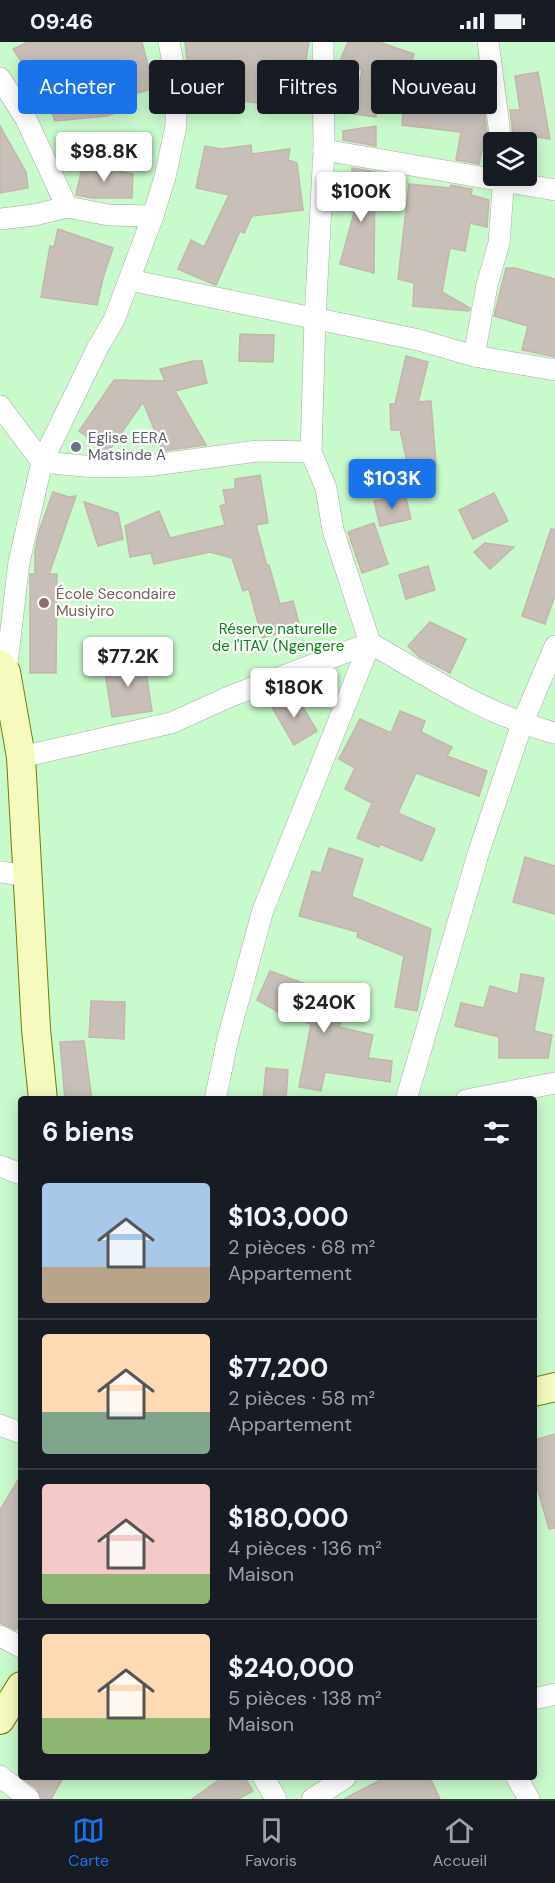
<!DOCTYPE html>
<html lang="fr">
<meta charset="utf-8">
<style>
body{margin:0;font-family:"DM Sans",sans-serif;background:#20242c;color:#f1f3f6;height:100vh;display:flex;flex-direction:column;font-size:22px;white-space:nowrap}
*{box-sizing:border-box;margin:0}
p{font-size:20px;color:#9ea1a6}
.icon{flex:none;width:33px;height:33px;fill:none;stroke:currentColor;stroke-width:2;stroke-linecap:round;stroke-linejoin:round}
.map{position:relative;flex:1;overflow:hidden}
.side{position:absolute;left:18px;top:1054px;width:519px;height:684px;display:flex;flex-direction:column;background:#171b24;border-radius:6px;box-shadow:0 3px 15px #0003}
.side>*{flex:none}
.guide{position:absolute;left:18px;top:18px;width:519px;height:54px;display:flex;gap:12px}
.controls{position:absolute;left:483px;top:90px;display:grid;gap:12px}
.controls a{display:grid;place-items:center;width:54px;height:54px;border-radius:6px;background:#171b24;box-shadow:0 3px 15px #0003;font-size:30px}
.price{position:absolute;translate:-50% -51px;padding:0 14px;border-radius:6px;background:#fff;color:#222;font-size:20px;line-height:39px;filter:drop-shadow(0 2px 3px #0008)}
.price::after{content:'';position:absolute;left:50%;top:36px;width:18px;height:14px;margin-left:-9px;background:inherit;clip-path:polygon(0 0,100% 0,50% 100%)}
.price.on{background:#1a73e8;color:#fff}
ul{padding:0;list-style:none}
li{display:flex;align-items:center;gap:18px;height:150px;padding:0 24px}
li+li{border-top:2px solid #363941}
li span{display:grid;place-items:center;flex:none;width:168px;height:120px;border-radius:6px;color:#555}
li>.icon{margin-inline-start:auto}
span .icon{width:72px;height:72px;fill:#fffc;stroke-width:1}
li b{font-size:26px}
h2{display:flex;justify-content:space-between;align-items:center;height:72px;padding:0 24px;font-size:26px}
.chip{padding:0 21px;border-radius:6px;background:#171b24;box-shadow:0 3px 15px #0003;font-size:21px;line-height:54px}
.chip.on{background:#1a73e8;color:#fff}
.status{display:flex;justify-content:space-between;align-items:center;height:42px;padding:0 30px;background:#171b24;direction:ltr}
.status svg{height:16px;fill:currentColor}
.tab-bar{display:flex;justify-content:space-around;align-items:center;height:84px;border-top:2px solid #363941;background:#171b24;font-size:16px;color:#9ea1a6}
.tab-bar a{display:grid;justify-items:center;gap:3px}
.tab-bar .on{color:#1a73e8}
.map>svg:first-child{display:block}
</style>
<div class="status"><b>09:46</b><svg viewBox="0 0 49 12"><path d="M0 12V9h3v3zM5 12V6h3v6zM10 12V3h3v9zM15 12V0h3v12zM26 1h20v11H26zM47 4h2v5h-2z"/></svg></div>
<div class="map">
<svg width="555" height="1757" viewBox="0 0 555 1757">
<rect width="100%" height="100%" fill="#f2efe9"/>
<path fill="#c8facc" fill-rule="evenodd" d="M0 0H555V1757H0ZM494 100H526V134H494ZM21 1058H534V1736H21Z"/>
<g fill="#c7bfb8" stroke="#c4b6ab" stroke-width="1.5">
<path d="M28 0H142L154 46 118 57 123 68 107 74 55 79 40 39 36 42 13 7Z"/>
<path d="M185 0H309L303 35 295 34 291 65 210 55V63L189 65V37Z"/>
<path d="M348 0H379L414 12 401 50 438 55 436 70 484 69 488 96H486L483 103 479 122 456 118 461 90 402 83 403 70H408L376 64V75L354 72 362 28 340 19Z"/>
<path d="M538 30 550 97 513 91 510 68H520L515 34Z"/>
<path d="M0 84 26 130 28 146 0 151Z"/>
<path d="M376 84V104L343 98V89Z"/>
<path d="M251 103 252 112 290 107 288 118 297 121 303 168 252 174 244 191 240 189 216 243 213 242 178 227 191 198 204 205 229 153 196 146 205 104 221 107Z"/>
<path d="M83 121 133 132 132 156H92L76 153Z"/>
<path d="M352 126 375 130 374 231 340 222 355 167H350Z"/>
<path d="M409 142 450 146 451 143 472 147 471 153 489 158 487 185 470 181 465 209 450 206 442 250 470 266 469 269 413 264 414 241 398 237Z"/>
<path d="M58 187 113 206 103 236 97 263 41 255 50 204 54 205Z"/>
<path d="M506 226H515L555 237V315L522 308 528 284 494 274Z"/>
<path d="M240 292 274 293 273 320 239 319Z"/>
<path d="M406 314 428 320 418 360 431 359 436 423 409 429 400 388H391L390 362H395Z"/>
<path d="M193 319H202L207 341 175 349 206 403 163 409 143 360 108 410 79 389 114 338 165 339 160 327Z"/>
<path d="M260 433 268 481 256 483 267 524 269 523 280 562 293 559 300 585 262 596 249 547 243 549 232 516 210 510 154 522 151 511 130 515 125 484 159 469 170 496 225 483 220 464 226 462 223 448 235 447V437Z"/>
<path d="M53 450 69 455 76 454 49 532H57L56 631H30V532H35V509L39 489Z"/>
<path d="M494 451 508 479 473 497 459 468Z"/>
<path d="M405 452 411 477 380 484 374 459Z"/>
<path d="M84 460 118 471 123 497 98 504Z"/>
<path d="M374 481 388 522 362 531 348 490Z"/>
<path d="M551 487H555V553L545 582 522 574Z"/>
<path d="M485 501 514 505 490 527 474 510Z"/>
<path d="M428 524 435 548 406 557 399 533Z"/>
<path d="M430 580 466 597 450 631 419 615 408 604Z"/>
<path d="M144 617 152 669 112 675 104 623Z"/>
<path d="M295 652 317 689 294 703 272 665Z"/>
<path d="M400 669 425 679 421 690 452 705 447 714 487 729 479 754 416 731 398 771 435 787 422 819 380 802 379 805 357 796 372 761 345 747 355 726 339 717 360 677 391 691Z"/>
<path d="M329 806 363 817 352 852 353 855 431 887 417 969 395 965 404 914 357 895 358 890 299 874 312 829 321 831Z"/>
<path d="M525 815 555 824V872L513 860Z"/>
<path d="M270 929 314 945 312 950 347 962 339 985 373 993 368 1016 392 1019 390 1040 325 1030 321 1049 299 1045 311 982 282 972 257 958Z"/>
<path d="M521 932 544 936 534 989 552 993 548 1016H499V995L455 984 461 961 484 966 490 944 518 952Z"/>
<path d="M91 959 125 960 124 997 89 995Z"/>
<path d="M84 999 92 1058H65L60 1000Z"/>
<path d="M266 1026 288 1028 286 1058H263Z"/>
<path d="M555 1392V1486L549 1487 537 1445 534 1446V1398Z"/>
<path d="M21 1433V1579L16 1588 0 1581V1468Z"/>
<path d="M22 1736H63L51 1757H41L37 1747Z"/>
<path d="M222 1736H245L253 1749 238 1757H192Z"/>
<path d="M384 1736H430L440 1757H344Z"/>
</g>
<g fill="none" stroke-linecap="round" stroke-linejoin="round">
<defs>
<g id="street">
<path d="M488 0 501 100"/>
<path d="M0 36 26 77 67 165"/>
<path d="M324 108 555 148"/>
<path d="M0 177 34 173 67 165 109 173 153 174"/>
<path d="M130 238 419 298 474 314 555 328"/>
<path d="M474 314 487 243 499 201 504 134"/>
<path d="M0 364 42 420 94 425 147 424 257 409 311 410"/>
<path d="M6 630 19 520 42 420 98 305 114 278 153 174 165 135 176 84V37L169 0"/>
<path d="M21 715 171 681 231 654 370 601C431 636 486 673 555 691"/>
<path d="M0 830 28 834"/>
<path d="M215 1058 228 996 263 868 370 601 333 488 326 446 311 410 315 277 324 108 323 0"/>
<path d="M406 1058 479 809 522 682 555 604"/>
<path d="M466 1058 555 1041"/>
<path d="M0 1124 21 1132"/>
<path d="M0 1383 21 1391"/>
<path d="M0 1594 21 1605"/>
<path d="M534 1657 555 1652"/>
<path d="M0 1734 29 1757"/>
<path d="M264 1736 276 1757"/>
<path d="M517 1736 529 1757"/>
<path d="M312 1757 345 1736"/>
</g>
<g id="secondary">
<path d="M0 622 6 630 21 715 36 987 43 1058"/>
<path d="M534 1350 555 1345"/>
<path d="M0 1678 21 1644"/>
</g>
</defs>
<use href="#street" stroke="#a9a9a9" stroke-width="22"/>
<use href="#secondary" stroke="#707d05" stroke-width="30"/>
<use href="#street" stroke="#fff" stroke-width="21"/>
<use href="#secondary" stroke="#f7fabf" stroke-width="28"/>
</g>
<circle fill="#6b7280" stroke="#fff" stroke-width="2" cx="76" cy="405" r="6"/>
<circle fill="#8d6e63" stroke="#fff" stroke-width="2" cx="44" cy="561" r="6"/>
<g text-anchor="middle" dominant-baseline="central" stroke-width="4.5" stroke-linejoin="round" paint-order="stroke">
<g font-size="15" fill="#5b616d" stroke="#fff" text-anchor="start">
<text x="88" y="396">Eglise EERA<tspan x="88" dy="17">Matsinde A</tspan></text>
</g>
<g font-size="15" fill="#785e54" stroke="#fff" text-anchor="start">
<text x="56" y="552">École Secondaire<tspan x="56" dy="17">Musiyiro</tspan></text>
</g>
<g font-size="15" fill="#0c8416" stroke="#fff">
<text x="278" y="587">Réserve naturelle<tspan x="278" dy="17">de l'ITAV (Ngengere</tspan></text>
</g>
</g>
</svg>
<div class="controls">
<a><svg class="icon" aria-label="layers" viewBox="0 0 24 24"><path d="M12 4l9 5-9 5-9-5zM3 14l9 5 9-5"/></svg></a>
</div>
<b class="price" style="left:104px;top:141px">$98.8K</b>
<b class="price" style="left:361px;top:181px">$100K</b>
<b class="price on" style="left:392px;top:468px">$103K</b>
<b class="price" style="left:128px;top:646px">$77.2K</b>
<b class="price" style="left:294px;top:677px">$180K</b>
<b class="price" style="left:324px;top:992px">$240K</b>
<div class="guide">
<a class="chip on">Acheter</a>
<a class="chip">Louer</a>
<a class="chip">Filtres</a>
<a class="chip">Nouveau</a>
</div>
<section class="side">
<h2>6 biens<svg class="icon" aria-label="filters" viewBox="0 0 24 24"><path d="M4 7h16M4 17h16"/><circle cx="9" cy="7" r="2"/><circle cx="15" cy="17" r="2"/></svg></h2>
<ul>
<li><span style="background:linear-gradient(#a9c7e8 70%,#b9a48a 0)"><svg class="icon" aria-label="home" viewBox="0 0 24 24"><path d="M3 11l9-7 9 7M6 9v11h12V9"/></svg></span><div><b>$103,000</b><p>2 pièces · 68 m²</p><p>Appartement</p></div></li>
<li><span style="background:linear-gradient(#ffd9b3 65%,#7fa58c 0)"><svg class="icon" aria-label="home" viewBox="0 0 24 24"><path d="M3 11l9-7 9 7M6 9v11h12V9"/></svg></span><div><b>$77,200</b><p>2 pièces · 58 m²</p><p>Appartement</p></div></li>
<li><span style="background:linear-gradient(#f6c9c9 75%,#8fb573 0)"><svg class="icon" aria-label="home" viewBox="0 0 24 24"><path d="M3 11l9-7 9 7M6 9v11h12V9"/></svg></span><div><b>$180,000</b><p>4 pièces · 136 m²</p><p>Maison</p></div></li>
<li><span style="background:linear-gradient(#ffd9b3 70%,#8fb573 0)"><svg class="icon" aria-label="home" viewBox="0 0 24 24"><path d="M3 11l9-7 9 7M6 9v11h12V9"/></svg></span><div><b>$240,000</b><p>5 pièces · 138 m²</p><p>Maison</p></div></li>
</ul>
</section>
</div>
<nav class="tab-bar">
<a class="on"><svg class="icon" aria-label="map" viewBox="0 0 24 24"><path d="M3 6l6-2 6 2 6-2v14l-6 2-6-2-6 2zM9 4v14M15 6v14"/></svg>Carte</a>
<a><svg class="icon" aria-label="saved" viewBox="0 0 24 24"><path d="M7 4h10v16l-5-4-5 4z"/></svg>Favoris</a>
<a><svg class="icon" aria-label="home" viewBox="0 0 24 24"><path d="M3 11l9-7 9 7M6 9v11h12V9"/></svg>Accueil</a>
</nav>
